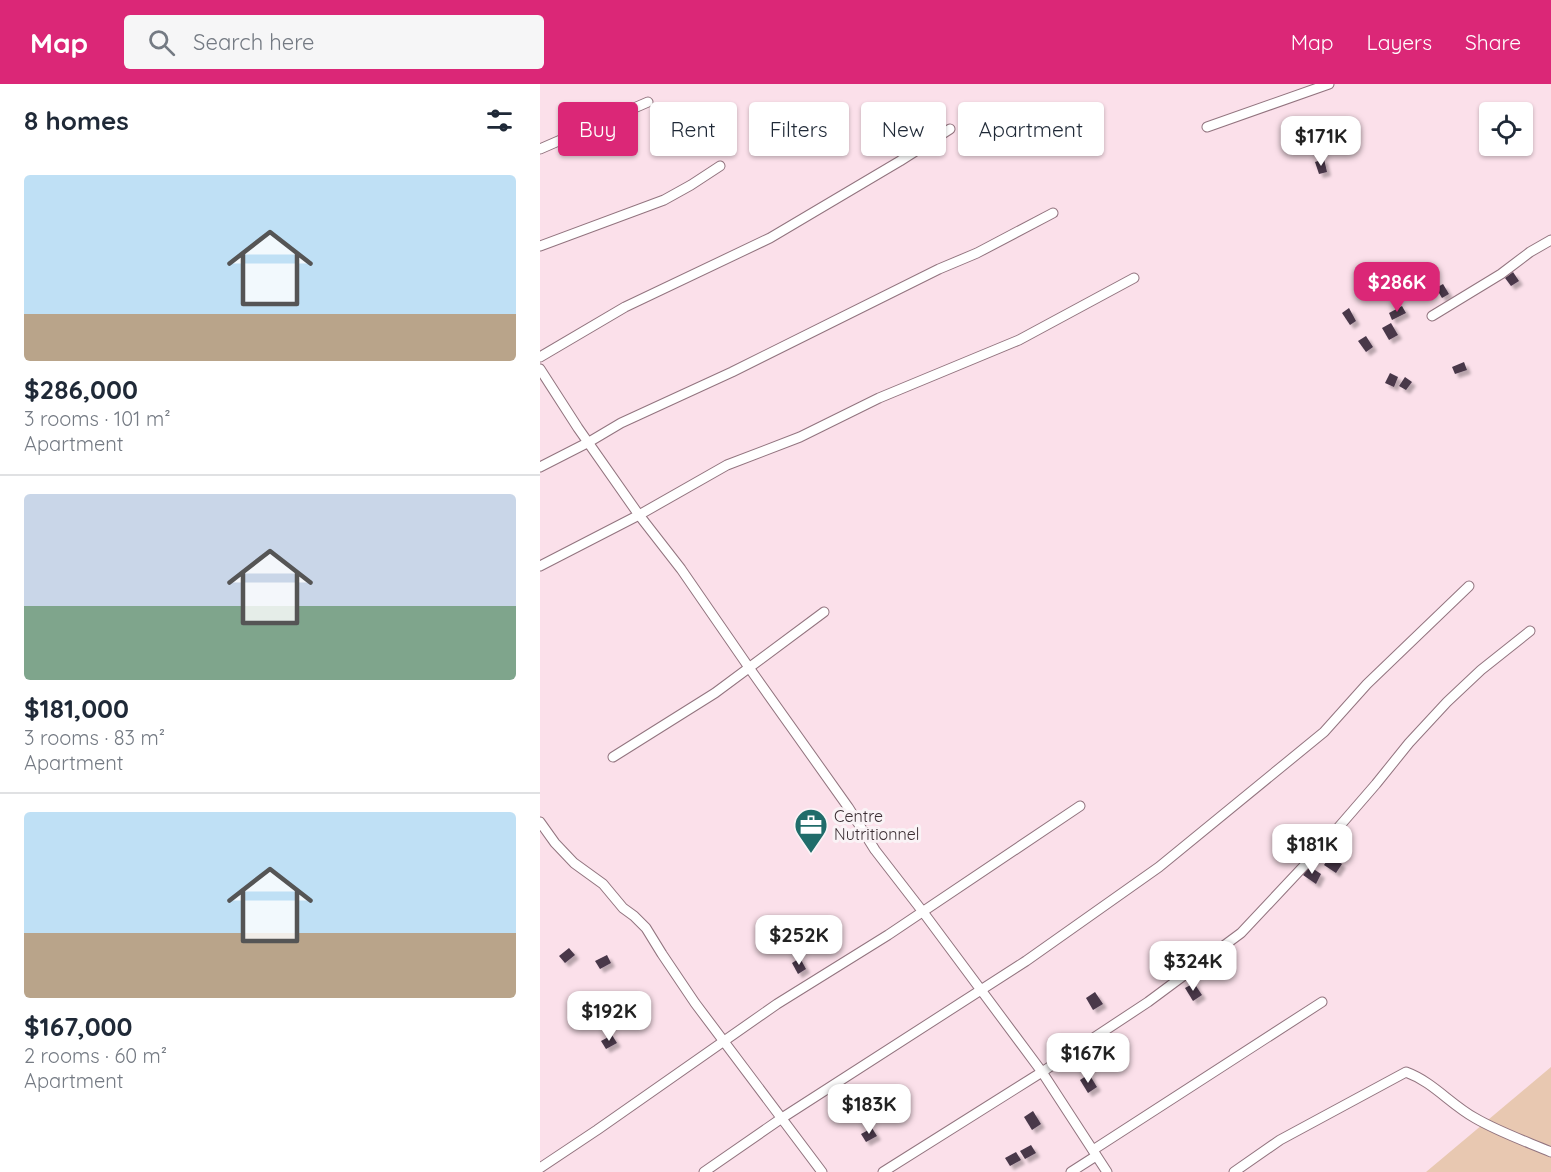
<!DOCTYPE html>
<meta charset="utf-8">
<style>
body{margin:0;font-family:Quicksand,sans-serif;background:#f6f6f7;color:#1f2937;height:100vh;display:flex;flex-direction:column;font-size:22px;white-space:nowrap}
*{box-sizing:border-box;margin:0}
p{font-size:20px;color:#747a83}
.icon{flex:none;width:33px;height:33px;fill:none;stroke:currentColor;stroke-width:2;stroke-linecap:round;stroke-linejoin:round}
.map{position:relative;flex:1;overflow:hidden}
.panel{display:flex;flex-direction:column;background:#fff;width:540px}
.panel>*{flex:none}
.banner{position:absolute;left:18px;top:18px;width:570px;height:54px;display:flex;gap:12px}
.controls{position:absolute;left:939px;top:18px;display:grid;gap:12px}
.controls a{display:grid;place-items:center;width:54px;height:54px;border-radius:6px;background:#fff;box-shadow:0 2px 4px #0004;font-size:30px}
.price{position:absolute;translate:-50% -51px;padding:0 14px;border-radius:12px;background:#fff;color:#222;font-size:20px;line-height:39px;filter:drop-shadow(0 2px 3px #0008)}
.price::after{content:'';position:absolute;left:50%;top:36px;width:18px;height:14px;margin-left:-9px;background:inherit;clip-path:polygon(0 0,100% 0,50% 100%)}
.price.active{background:#db2777;color:#fff}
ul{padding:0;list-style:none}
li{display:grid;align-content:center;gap:12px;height:318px;padding:0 24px}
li+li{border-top:2px solid #e0e1e3}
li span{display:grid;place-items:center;height:186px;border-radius:6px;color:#555}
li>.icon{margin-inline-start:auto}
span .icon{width:108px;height:108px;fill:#fffc;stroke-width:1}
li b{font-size:26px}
h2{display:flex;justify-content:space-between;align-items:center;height:72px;padding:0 24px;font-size:26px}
.tag{padding:0 21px;border-radius:6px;background:#fff;box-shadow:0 2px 4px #0004;font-size:21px;line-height:54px}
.tag.active{background:#db2777;color:#fff}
header{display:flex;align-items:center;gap:36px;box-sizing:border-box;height:84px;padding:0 30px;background:#db2777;color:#fff}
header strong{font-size:28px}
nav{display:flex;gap:33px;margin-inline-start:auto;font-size:21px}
.search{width:420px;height:54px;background:#f6f6f7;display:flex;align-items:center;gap:15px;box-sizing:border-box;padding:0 21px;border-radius:6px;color:#747a83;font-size:22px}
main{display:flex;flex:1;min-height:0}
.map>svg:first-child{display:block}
</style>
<header>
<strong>Map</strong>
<div class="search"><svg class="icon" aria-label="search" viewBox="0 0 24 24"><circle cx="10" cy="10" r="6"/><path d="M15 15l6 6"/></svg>Search here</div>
<nav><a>Map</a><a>Layers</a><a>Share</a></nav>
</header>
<main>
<section class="panel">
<h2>8 homes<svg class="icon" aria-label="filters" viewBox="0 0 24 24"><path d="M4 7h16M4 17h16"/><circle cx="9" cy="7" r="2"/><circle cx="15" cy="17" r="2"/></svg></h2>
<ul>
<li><span style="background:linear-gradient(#bfe0f5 75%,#b9a48a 0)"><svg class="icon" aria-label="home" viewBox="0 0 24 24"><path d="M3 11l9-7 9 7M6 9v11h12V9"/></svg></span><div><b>$286,000</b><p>3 rooms · 101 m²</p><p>Apartment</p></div></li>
<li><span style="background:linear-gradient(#c9d6e8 60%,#7fa58c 0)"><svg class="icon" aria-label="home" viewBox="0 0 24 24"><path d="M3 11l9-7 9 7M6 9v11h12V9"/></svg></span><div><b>$181,000</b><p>3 rooms · 83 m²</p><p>Apartment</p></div></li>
<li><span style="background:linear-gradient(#bfe0f5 65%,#b9a48a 0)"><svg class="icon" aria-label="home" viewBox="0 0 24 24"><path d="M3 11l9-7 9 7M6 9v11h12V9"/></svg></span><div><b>$167,000</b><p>2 rooms · 60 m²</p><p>Apartment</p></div></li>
</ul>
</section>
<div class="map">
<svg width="1011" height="1088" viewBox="0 0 1011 1088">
<defs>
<filter id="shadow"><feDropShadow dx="4" dy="4" stdDeviation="1.5" flood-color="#0004"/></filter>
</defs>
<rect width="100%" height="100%" fill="#fbe0ea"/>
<path fill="#e8c8b1" d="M1011 983V1088H886Z"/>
<g fill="#48374a" filter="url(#shadow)">
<path d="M784 75 787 88 779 90 775 78Z"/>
<path d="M973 188 979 197 971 202 965 194Z"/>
<path d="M903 200 909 210 902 214 896 204Z"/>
<path d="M862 222 866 229 852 236 849 229Z"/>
<path d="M809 224 816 237 810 241 802 229Z"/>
<path d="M851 239 858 251 849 256 842 244Z"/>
<path d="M826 252 833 263 826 268 818 257Z"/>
<path d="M924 278 927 286 915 290 912 283Z"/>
<path d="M850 289 858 293 854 303 845 299Z"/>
<path d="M865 293 872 298 866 306 859 302Z"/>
<path d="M790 772 802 780 796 789 784 781Z"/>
<path d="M769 782 781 790 776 800 763 791Z"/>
<path d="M29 864 35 871 25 879 19 872Z"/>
<path d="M67 871 71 879 60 885 55 877Z"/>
<path d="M260 874 266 885 258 890 252 879Z"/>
<path d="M654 899 662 911 653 917 645 904Z"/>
<path d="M555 908 563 920 553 926 546 914Z"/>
<path d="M72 951 77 959 66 965 61 957Z"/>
<path d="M549 990 557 1003 548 1009 540 996Z"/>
<path d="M493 1027 501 1040 492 1046 484 1033Z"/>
<path d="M332 1044 337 1052 326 1058 321 1050Z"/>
<path d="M491 1061 496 1069 485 1075 480 1067Z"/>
<path d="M476 1068 481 1076 470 1082 465 1074Z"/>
</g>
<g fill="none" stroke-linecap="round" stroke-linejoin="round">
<defs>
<g id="minor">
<path d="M667 43 789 0"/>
<path d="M0 65 108 18"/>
<path d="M0 162 124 116 151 101 180 82"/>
<path d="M892 232 961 190 990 168 1011 156"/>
<path d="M0 273 85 223 230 154 360 77 410 45"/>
<path d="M0 285 38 344 99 431 141 485 210 585 308 723 335 766 383 828 502 988 567 1088"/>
<path d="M0 383 49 358 81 339 192 288 399 185 437 169 513 129"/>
<path d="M0 482 99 431 187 381 260 353 339 314 479 256 594 194"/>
<path d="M73 673 175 609 284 528"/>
<path d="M0 738 15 759 34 779 63 800 83 824 94 832 106 844 122 870 155 919 282 1088"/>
<path d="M553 1066 782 918"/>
<path d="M0 1084 57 1046 237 920 348 851 540 722"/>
<path d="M164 1088 242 1034 486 877 619 783 784 648 827 600 929 502"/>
<path d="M343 1088 502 988 608 918 701 849 778 767 836 700 869 659 907 618 941 586 990 547"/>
<path d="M531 1088 556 1072"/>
<path d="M694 1088 740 1056 866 988C893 998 910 1020 935 1034 959 1048 985 1057 1011 1068"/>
</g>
</defs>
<use href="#minor" stroke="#92747f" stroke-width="11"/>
<use href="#minor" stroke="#fff" stroke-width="9"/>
</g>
<defs>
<symbol id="office-pin" viewBox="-11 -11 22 30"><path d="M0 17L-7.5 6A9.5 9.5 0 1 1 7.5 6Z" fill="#206c6a" stroke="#faf3f6"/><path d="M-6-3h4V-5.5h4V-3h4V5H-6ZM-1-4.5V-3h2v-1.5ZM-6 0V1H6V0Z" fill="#fff"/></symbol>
</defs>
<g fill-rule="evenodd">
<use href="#office-pin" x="252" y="722" width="38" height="52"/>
</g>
<g text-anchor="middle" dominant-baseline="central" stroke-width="6" stroke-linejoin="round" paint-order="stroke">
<g font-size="16" fill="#3b2e33" stroke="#faf3f6" text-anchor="start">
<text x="294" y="732">Centre<tspan x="294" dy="18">Nutritionnel</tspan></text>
</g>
</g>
</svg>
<div class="controls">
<a><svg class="icon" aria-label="locate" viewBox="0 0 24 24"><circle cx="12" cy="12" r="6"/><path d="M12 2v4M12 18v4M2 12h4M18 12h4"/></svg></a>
</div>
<b class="price" style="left:781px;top:83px">$171K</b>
<b class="price active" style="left:857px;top:229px">$286K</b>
<b class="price" style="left:772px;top:791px">$181K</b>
<b class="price" style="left:259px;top:882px">$252K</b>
<b class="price" style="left:653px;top:908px">$324K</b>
<b class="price" style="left:69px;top:958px">$192K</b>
<b class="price" style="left:548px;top:1000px">$167K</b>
<b class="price" style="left:329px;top:1051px">$183K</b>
<div class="banner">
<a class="tag active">Buy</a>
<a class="tag">Rent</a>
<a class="tag">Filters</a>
<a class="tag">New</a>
<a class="tag">Apartment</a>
</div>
</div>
</main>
